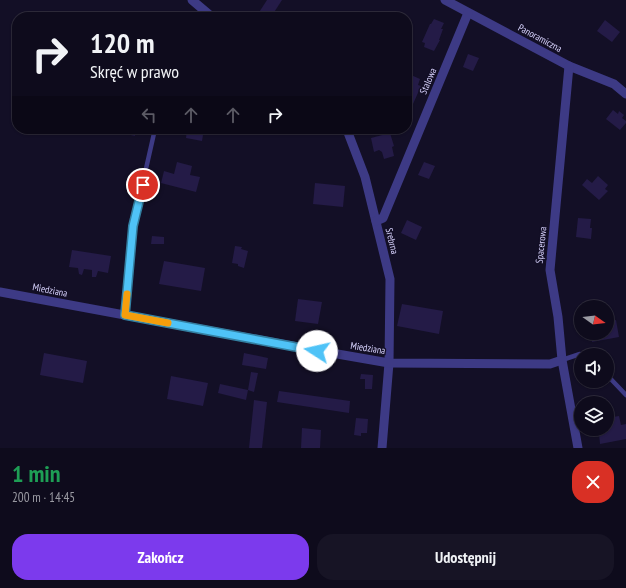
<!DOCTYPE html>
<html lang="pl">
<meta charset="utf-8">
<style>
body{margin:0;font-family:"PT Sans Narrow",sans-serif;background:#171425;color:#f1f3f6;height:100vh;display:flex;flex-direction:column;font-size:15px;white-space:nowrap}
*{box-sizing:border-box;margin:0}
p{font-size:13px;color:#9b9ba3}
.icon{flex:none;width:22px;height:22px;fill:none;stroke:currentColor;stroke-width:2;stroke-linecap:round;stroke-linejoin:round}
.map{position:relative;height:448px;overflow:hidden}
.side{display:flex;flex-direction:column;background:#0e0b1c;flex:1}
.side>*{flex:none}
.guide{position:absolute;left:12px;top:12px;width:400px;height:122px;border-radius:16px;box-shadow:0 1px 3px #0004,0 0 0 1px #2e2b3b;background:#0e0b1c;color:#f1f3f6;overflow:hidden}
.needle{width:26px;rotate:104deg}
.tools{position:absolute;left:574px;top:300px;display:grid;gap:8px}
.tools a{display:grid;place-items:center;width:40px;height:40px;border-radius:50%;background:#0e0b1c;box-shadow:0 1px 3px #0004,0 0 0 1px #2e2b3b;font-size:20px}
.pin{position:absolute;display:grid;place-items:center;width:34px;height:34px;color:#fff;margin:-17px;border:2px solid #fff;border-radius:50%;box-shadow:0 1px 4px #0007}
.me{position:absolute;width:44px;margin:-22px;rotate:280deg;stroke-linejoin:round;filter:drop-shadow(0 0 3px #0008)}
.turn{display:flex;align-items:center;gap:14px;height:84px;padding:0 12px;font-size:18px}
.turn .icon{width:52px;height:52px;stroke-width:2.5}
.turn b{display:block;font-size:28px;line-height:34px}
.lanes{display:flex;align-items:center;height:38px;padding:0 12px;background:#0003;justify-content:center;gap:20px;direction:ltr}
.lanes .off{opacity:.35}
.round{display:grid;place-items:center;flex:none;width:42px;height:42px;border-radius:16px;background:#171425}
.overview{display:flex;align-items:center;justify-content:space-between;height:68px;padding:0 12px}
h1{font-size:24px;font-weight:800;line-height:30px;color:#1e9e55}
.cta{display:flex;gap:8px;margin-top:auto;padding:8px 12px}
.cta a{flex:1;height:46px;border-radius:16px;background:#7c3aed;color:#fff;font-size:16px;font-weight:800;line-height:46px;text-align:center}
.cta a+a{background:#171425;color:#f1f3f6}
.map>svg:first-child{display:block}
.building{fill:#241b47}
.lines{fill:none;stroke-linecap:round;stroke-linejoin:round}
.service{stroke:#3d3a85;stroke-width:4.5}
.minor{stroke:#3d3a85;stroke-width:9}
.route-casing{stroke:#337fa1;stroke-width:10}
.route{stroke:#4fc3f7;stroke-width:7}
.slow{stroke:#f59e0b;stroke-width:7}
.labels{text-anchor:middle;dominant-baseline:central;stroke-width:3;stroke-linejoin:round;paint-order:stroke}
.street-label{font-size:10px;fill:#d9d4ff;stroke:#130f26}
</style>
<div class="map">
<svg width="626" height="448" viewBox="0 0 626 448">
<rect width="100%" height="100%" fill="#130f26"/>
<g class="building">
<path d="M267,0H282L271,17H256Z"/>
<path d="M434,19L444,23L441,29H443L439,40H440L434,51L424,47L425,43L422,42L430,24H431Z"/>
<path d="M605,20L620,32L612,42L597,31Z"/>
<path d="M468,54L479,58L473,71L463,67Z"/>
<path d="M411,75L420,79L418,85L421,86L413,104L407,101V80L409,81Z"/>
<path d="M613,110L618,114L619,111L624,115L622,118L626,121V123L620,130L606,119Z"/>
<path d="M123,129H136L135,136L122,133Z"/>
<path d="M187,129H204L202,141L186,138Z"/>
<path d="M390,133L394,146L392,147L394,156L384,159L382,152L379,150L374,152L371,138Z"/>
<path d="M177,162L192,166L190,175L200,177L196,192L161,183L164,171L174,174Z"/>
<path d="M424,162L435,166L429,179L418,175Z"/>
<path d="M598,176L608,185L605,189L608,191L599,200L582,185L587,179L592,183Z"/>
<path d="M315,183L345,186L343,207L313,204Z"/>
<path d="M578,218L591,219L590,228H592L591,239L576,237Z"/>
<path d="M407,220L422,227L416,240L401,233Z"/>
<path d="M152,236L164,237V244H151Z"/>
<path d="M235,246L242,247L241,249L248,251L244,268L238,266V264L232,263Z"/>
<path d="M72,250L111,256L108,273L98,271L96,277H92V270L84,269L82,275L79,274L78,268L69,267Z"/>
<path d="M164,261L205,268L201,291L159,284Z"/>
<path d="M298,299L322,302L318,324L295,321Z"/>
<path d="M402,304L443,311L439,334L397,326Z"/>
<path d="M610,313L611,321L616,320L619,337L592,342L591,333H607V314Z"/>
<path d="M44,353L87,361L83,383L40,375Z"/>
<path d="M244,353L268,358L266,369L242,365Z"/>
<path d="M251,372L258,373L254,392L248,390L246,400L218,393L220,384L248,390Z"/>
<path d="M361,374L373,375L372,389H365V379H360Z"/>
<path d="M171,376L208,383L203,406L167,399Z"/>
<path d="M279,391L350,401L349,413L277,402Z"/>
<path d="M254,400L267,402L262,448H249Z"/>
<path d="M619,416L621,425L626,424V439L600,444L599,433L608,431L607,418Z"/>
<path d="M356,418L368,419L367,433H361V436L354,435Z"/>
<path d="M302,428L321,430L320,448H301Z"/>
</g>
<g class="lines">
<g class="service">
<path d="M125,315L133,226L155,129"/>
<path d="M562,360L580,354L582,355"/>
<path d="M607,375L626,395"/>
</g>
<g class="minor">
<path d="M192,0L212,17"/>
<path d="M445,0L569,66L614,84L626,94"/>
<path d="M569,66L550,270L558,317L562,360L578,448"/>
<path d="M345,129L347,130L365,177L390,279L389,363L382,448"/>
<path d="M376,221L383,218L468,13"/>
<path d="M0,292L303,348L389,363L550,364L562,360"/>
</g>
</g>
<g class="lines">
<g class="route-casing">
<path id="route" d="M143,185L133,226L125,315L317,351"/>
</g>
<use href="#route" class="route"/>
<path class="slow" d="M127,294L125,315L168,323"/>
</g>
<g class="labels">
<g class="street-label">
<text transform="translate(540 38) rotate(28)">Panoramiczna</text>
<text transform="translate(428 81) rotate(-67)">Stalowa</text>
<text transform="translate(392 241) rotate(77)">Srebrna</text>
<text transform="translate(541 245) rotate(-84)">Spacerowa</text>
<text transform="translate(50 290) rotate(11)">Miedziana</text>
<text transform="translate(368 348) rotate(9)">Miedziana</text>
</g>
</g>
</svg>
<div class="tools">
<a><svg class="needle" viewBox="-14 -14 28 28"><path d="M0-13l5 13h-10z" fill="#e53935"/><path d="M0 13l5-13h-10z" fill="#9b9ba3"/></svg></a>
<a><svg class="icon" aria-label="sound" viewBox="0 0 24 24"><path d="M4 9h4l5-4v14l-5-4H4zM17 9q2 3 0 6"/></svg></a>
<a><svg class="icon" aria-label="layers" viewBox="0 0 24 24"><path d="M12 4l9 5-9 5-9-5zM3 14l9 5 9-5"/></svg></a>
</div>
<div class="pin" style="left:143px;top:185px;background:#d93025"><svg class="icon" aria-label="arrive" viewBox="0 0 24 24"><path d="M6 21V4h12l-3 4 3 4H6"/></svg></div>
<svg class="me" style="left:317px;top:351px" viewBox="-20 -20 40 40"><circle r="19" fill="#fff"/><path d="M0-13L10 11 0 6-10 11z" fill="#4fc3f7"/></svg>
<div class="guide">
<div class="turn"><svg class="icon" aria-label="right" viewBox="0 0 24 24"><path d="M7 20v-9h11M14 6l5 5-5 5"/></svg><div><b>120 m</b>Skręć w prawo</div></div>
<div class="lanes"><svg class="icon off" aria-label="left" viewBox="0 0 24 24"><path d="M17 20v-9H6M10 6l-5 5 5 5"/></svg><svg class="icon off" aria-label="ahead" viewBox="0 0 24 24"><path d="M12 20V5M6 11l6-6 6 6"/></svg><svg class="icon off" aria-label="ahead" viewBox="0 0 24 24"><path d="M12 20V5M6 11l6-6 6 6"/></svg><svg class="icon" aria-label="right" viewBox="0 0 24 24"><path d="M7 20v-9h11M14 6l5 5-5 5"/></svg></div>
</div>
</div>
<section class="side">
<div class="overview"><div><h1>1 min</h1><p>200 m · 14:45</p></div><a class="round" style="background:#d93025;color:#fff"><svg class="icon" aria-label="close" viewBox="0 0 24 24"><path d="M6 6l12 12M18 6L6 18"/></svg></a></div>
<div class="cta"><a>Zakończ</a><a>Udostępnij</a></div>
</section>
